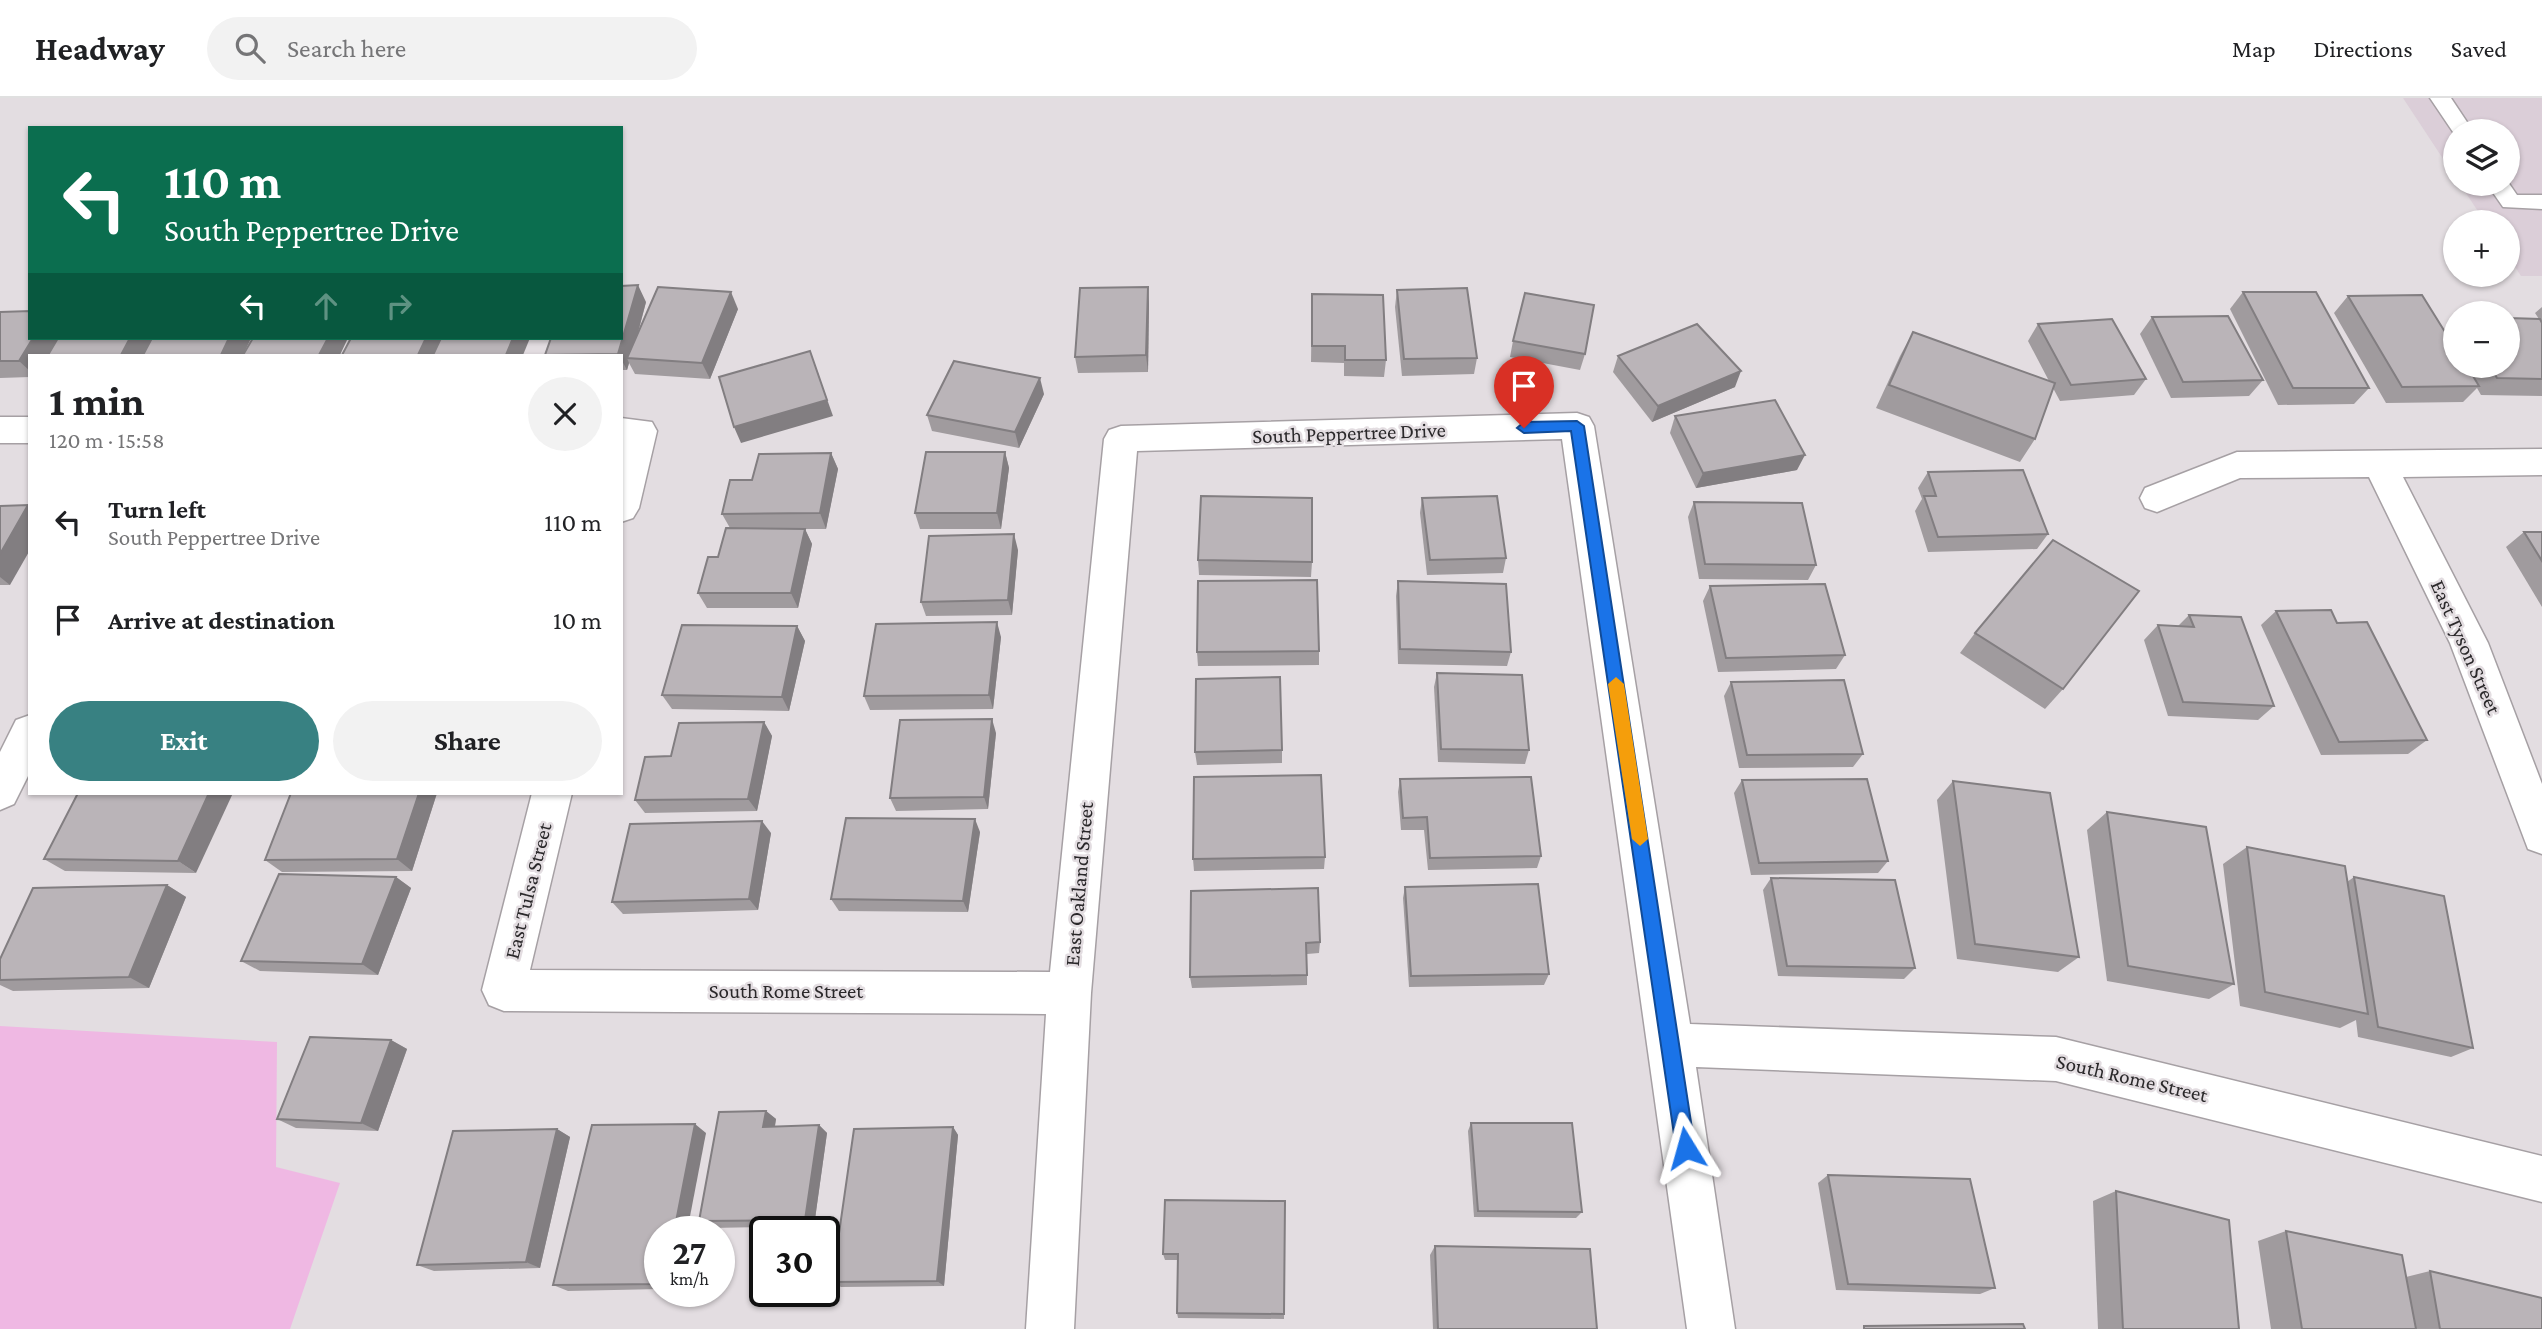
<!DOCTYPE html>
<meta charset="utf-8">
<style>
body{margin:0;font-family:"Crimson Pro",serif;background:#f2f2f2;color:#202124;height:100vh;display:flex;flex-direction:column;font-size:26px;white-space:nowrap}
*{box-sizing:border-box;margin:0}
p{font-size:23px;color:#757577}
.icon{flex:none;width:38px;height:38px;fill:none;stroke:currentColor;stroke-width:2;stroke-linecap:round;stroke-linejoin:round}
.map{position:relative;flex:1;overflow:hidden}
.panel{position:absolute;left:28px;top:256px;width:595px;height:441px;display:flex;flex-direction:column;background:#fff;border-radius:0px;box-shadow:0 2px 5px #0004}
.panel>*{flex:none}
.top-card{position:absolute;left:28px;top:28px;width:595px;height:214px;border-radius:0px;box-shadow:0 2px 5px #0004;background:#0b6e4f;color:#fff;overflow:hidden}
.tools{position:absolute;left:2443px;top:21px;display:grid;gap:14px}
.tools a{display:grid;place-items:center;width:77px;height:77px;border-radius:50%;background:#fff;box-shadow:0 2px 5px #0004;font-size:35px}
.speed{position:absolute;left:644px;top:1118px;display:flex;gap:14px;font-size:35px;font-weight:700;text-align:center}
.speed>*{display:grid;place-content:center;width:91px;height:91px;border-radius:50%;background:#fff;box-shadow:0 2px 5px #0004;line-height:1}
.speed small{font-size:18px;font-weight:400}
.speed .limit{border:4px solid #111;border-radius:10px;background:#fff;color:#111}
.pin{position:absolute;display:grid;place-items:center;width:60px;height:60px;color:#fff;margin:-72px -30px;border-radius:50% 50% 50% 0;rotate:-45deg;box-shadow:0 0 7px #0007}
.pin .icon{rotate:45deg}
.me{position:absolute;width:77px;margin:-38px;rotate:352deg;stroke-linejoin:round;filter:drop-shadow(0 0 5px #0008)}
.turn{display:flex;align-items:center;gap:24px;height:147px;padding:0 21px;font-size:32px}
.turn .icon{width:91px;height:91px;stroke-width:2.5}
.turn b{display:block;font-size:49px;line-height:60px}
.lanes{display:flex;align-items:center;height:66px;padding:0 21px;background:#0003;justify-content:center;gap:35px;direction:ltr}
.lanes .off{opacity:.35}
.round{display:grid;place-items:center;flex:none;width:74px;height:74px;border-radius:37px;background:#f2f2f2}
.headline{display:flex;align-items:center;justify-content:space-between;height:119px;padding:0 21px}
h1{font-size:42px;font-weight:700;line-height:52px}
.primary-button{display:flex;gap:14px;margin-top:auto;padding:14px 21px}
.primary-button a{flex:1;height:80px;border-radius:42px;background:#388182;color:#fff;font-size:28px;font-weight:700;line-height:80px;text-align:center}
.primary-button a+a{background:#f2f2f2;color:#202124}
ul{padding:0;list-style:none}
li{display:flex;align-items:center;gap:21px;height:98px;padding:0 21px}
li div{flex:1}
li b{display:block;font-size:26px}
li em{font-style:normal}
header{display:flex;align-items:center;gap:42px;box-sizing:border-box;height:98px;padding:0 35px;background:#fff;border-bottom:2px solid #e0e0e0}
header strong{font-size:33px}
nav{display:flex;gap:38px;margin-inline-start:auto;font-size:24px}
.search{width:490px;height:63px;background:#f2f2f2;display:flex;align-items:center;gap:18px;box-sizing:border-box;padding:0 24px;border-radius:38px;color:#757577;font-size:26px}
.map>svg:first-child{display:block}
.built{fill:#dbced8}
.green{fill:#efb8e3}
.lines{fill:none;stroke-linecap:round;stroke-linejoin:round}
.lane-casing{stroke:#a6a0a4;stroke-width:3}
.street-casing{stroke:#a6a0a4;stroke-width:3}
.lane{fill:#fff;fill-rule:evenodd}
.street{fill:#fff;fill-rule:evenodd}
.wall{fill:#a09b9e}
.shaded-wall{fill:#827e81}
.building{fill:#bab4b8;stroke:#827e81;stroke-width:2}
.route{fill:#1a73e8;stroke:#114b97;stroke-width:2}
.slow{fill:#f59e0b}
.labels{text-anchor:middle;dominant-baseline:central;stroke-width:5;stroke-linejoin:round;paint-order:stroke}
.street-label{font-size:21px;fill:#2a282a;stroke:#e3dde1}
</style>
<header>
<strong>Headway</strong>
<div class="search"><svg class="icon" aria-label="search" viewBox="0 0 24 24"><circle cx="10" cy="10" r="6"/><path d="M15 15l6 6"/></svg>Search here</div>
<nav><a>Map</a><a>Directions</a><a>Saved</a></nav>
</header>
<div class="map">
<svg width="2542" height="1231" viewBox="0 0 2542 1231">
<rect width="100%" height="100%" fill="#e3dde1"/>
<path class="built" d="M2403,0H2542V178H2521L2508,158V124H2485L2460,86H2508V33H2455V79Z"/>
<path class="green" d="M0,928L277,944L276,1069L340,1085L290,1231H0Z"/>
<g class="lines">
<g class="lane-casing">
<g id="lane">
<path d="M2430,0H2451L2473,33H2455V37Z"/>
<path d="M2508,84L2517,97H2542V111L2503,109L2487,86Z"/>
</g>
</g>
<g class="street-casing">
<g id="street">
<path d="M1577,315L1589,319L1594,328L1690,926L2056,939L2542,1058V1104L2056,983L1696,969L1735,1231H1687L1562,341L1137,353L1091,895L1074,1231H1026L1046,916L504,913L489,907L482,892L532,695H572L530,872L1050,874L1104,341L1109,332L1121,328Z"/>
<rect x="0" y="319" width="30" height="26"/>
<path d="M621,320L652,324L657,333L639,410L633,420L621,424Z"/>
<path d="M2542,351V377L2403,379L2488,545L2542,686V756L2528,751L2450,545L2369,379L2240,380L2157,414L2145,410L2140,400L2145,390L2237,354Z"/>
<path d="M30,617V674L14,706L0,712V654L16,622Z"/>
</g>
</g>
<use href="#lane" class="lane"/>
<use href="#street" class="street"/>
</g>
<g class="wall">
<path d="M1148,189L1149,206L1148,274L1078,275L1075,259Z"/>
<path d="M1397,192L1477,260L1474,276L1402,278L1395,209Z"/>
<path d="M2243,194L2369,290L2354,306L2278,307L2230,211Z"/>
<path d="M1312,196L1386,262L1384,279L1344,278V265L1311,264Z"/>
<path d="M2348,198L2452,244L2445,232L2455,221V268H2508L2509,220L2539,221L2535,215L2542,209V298L2481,297L2477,290L2463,304L2386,305L2334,215Z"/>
<path d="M646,204L638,235L738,211L710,281L635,276L629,265L627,272H621V257H545Z"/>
<path d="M0,214L30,240H251L243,257H30V279L0,280Z"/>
<path d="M2152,219L2263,282L2249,298L2171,300L2140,236Z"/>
<path d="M2038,226L2146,281L2134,297L2060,303L2053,290L2035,341L2020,364L1876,310L1900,258L1913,234L2049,283L2028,243Z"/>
<path d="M1513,243L1585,256L1580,272L1510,259Z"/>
<path d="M1618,258L1735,289L1652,324L1613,274Z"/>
<path d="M1044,296L1019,350L932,333L927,317Z"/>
<path d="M1675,318L1797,372L1696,390L1670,335Z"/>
<path d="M1005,354L1009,370L1001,431H920L915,415Z"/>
<path d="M831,355L838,371L826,431H778H805L812,446L798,510H707L698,495L718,459L730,430L722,416L752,382Z"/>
<path d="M1928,374L2048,436L2037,451L1928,454L1915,413L1922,401L1918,390Z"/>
<path d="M1422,400L1506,460L1503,475L1427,477L1420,415Z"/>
<path d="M1694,404L1816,467L1808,482L1699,481L1688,419Z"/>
<path d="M0,408L10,487H0Z"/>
<path d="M2524,434H2542V509L2506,449Z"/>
<path d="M1018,452L1012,517L926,518L921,504Z"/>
<path d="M1198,462L1312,464L1311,479L1199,477Z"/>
<path d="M1398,483L1511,554L1507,568L1398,566L1396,498Z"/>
<path d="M1710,488L1845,557L1836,571L1718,574L1703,503Z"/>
<path d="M2276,513L2337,525L2427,642L2408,656L2321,657L2261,527Z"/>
<path d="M2189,517L2274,608L2258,622L2168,618L2144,542L2158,527L2178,528Z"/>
<path d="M797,528L805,543L789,613L672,611L662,597Z"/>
<path d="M1975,535L2063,591L2045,611L1960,555Z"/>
<path d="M1001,539L993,611L870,612L864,598Z"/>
<path d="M1319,553V567L1198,568L1197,554Z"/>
<path d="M1437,575L1529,652L1525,666L1438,664L1434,589Z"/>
<path d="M1731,584L1863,656L1853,669L1739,670L1724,598Z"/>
<path d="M764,624L772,638L757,713L645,715L635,702L671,658Z"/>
<path d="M996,635L988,711L896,713L890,700Z"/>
<path d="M1282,652V665L1197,667L1195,654Z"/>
<path d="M1400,681L1541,758L1537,770L1428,772L1424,732H1401L1398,694Z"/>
<path d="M1742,682L1888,763L1878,775L1751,777L1734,695Z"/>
<path d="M1953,683L2079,859L2058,874L1957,861L1937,702Z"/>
<path d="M78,695L196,775L65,773L44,761Z"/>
<path d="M437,695L412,773L282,774L265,762Z"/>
<path d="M2107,714L2234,886L2209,901L2107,883L2087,732Z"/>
<path d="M980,734L968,814L839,813L831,801Z"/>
<path d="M771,735L758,812L623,816L612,804Z"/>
<path d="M2247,749L2347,784L2354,779L2473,950L2451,959L2358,939L2356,922L2340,930L2240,908L2223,766Z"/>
<path d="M1325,759L1324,771L1194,773L1193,761Z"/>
<path d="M396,779L411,790L378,877L260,873L241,863Z"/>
<path d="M1771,780L1915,870L1904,881L1778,878L1763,792Z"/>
<path d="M167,787L186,799L149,890L13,893L0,887V861Z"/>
<path d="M1405,789L1549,876L1544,887L1409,889L1403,800Z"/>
<path d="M1318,790L1320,844L1319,855L1307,856V887L1192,890L1190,879Z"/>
<path d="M391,942L407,951L378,1033L296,1030L277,1021Z"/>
<path d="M766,1013L776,1021L775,1029L819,1027L827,1035L814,1128L710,1130L699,1123Z"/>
<path d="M1471,1025L1582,1114L1576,1120L1474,1119L1468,1033Z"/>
<path d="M953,1029L958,1037L944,1188L841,1189L832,1184Z"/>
<path d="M557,1031L570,1039L540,1170L434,1173L417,1167Z"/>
<path d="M706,1035L660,1134V1191L568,1193L553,1187Z"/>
<path d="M1828,1077L1995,1190L1980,1196L1836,1192L1818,1085Z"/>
<path d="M2116,1093L2239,1231H2098L2093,1103Z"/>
<path d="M1285,1103L1284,1221L1178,1220L1177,1215L1178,1162H1165L1163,1156Z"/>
<path d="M2286,1133L2406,1179L2430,1173L2542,1231H2271L2258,1143Z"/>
<path d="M1435,1148L1597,1231H1433L1430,1157Z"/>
</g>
<g class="shaded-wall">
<path d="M638,187L646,204L631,260H627L629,265L627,272L621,261V257H619L618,256Z"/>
<path d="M1148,189L1149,206L1148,274L1146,257Z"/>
<path d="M731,194L738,211L710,281L702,265Z"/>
<path d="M33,240H59L49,257H30V273L19,263Z"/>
<path d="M130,240H155L145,257H121Z"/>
<path d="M229,240H251L243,257H221Z"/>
<path d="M328,240H348L340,257H319Z"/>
<path d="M426,240H444L436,257H418Z"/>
<path d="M513,240H530L523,257H506Z"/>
<path d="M810,253L833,318L741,345L734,329Z"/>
<path d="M1741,273L1735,289L1652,324L1658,308Z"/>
<path d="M1040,280L1044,296L1019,350L1015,334Z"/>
<path d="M1005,354L1009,370L1001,431L997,415Z"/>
<path d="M831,355L838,371L826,431L820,415Z"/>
<path d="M1805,357L1797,372L1696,390L1703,375Z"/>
<path d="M28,407L30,409V452L10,487L0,479V456Z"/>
<path d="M805,431L812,446L798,510L791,495Z"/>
<path d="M1014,436L1018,452L1012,517L1008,502Z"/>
<path d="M997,524L1001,539L993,611L989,597Z"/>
<path d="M797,528L805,543L789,613L782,599Z"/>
<path d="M992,621L996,635L988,711L984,699Z"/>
<path d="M764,624L772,638L757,713L748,701Z"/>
<path d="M209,695H233L196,775L178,763Z"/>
<path d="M419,695H437L412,773L397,761Z"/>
<path d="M975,721L980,734L968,814L963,803Z"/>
<path d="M762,723L771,735L758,812L749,801Z"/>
<path d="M396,779L411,790L378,877L362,866Z"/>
<path d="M167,787L186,799L149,890L129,879Z"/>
<path d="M391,942L407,951L378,1033L361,1025Z"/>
<path d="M766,1013L776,1021L773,1037L763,1029Z"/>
<path d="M695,1026L706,1035L687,1134H674Z"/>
<path d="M819,1027L827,1035L814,1128L805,1122Z"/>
<path d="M953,1029L958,1037L944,1188L937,1183Z"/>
<path d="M557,1031L570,1039L540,1170L526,1164Z"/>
</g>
<g class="building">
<path d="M638,187L618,256L545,257L551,240H621V188Z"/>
<path d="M658,189L731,194L702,265L627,260Z"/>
<path d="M1148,189L1146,257L1075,259L1080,190Z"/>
<path d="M1467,190L1477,260L1404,261L1397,192Z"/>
<path d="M2243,194H2316L2369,290H2293Z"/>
<path d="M1525,195L1594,207L1585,256L1513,243Z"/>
<path d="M1312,196L1383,197L1386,262H1345V248H1312Z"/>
<path d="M2422,197L2455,250V268H2467L2479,288L2402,289L2348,198Z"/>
<path d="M30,213V240H33L19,263H0V214Z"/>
<path d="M2228,218L2263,282L2183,284L2152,219Z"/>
<path d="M2508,218L2509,220L2540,221L2542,225V281L2497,280L2490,268H2508Z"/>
<path d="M2112,221L2146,281L2071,287L2038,226Z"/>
<path d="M1697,226L1741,273L1658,308L1618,258Z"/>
<path d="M1913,234L2055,285L2035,341L1889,287Z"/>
<path d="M58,240H130L121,257H48Z"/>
<path d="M152,240H229L221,257H143Z"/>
<path d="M253,240H328L319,257H243Z"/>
<path d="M351,240H426L418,257H342Z"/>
<path d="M441,240H513L506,257H433Z"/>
<path d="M810,253L827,302L734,329L719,279Z"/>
<path d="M954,263L1040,280L1015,334L927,317Z"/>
<path d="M1775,302L1805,357L1703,375L1675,318Z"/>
<path d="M926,354H1005L997,415H915Z"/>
<path d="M831,355L820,415L722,416L730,382H752L759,356Z"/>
<path d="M2023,372L2048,436L1938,439L1924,398H1936L1928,374Z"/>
<path d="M1201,398L1312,400V464L1198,462Z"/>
<path d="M1497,398L1506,460L1430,462L1422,400Z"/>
<path d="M1694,404L1802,405L1816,467L1705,466Z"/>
<path d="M28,407L0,456V408Z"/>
<path d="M726,430L805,431L791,495H698L708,459H718Z"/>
<path d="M2524,434H2542V463Z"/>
<path d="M1014,436L1008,502L921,504L929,438Z"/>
<path d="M2053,442L2139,493L2063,591L1975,535Z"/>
<path d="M1317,482L1319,553L1197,554L1198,483Z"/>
<path d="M1398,483L1506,486L1511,554L1400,551Z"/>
<path d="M1825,486L1845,557L1726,560L1710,488Z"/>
<path d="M2331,512L2337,525L2367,524L2427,642L2339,644L2276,513Z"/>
<path d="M2189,517L2241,519L2274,608L2183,604L2158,527L2194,529Z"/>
<path d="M997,524L989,597L864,598L876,526Z"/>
<path d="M682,527L797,528L782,599L662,597Z"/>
<path d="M1437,575L1522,577L1529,652L1441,651Z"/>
<path d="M1280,579L1282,652L1195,654L1196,581Z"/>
<path d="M1844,582L1863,656L1747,657L1731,584Z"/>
<path d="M992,621L984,699L890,700L900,622Z"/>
<path d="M764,624L748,701L635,702L645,659L671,658L679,625Z"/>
<path d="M1321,677L1325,759L1193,761L1194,679Z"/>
<path d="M1531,679L1541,758L1430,760L1427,719L1403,720L1400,681Z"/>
<path d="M1867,681L1888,763L1759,765L1742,682Z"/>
<path d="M1953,683L2050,695L2079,859L1975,846Z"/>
<path d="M78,695H209L178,763L44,761Z"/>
<path d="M291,695H419L397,761L265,762Z"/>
<path d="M2107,714L2206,729L2234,886L2128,868Z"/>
<path d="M846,720L975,721L963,803L831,801Z"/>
<path d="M762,723L749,801L612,804L630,726Z"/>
<path d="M2247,749L2345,768L2368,916L2265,894Z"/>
<path d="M279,776L396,779L362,866L241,863Z"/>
<path d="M2354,779L2444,798L2473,950L2378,929Z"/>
<path d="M1771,780L1895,782L1915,870L1787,868Z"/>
<path d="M1538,786L1549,876L1411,878L1405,789Z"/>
<path d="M167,787L129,879L0,882V861L33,790Z"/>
<path d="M1318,790L1320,844L1306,845L1307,877L1190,879L1191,793Z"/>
<path d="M310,939L391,942L361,1025L277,1021Z"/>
<path d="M766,1013L763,1029L819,1027L805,1122L699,1123L719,1014Z"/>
<path d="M1471,1025H1572L1582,1114L1478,1113Z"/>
<path d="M695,1026L674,1134H660V1186L553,1187L592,1027Z"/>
<path d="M953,1029L937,1183L832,1184L854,1031Z"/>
<path d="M557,1031L526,1164L417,1167L453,1033Z"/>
<path d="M1828,1077L1970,1081L1995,1190L1848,1186Z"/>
<path d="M2116,1093L2229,1122L2239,1231H2123Z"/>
<path d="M1165,1102L1285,1103L1284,1216L1177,1215L1178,1156H1163Z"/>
<path d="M2286,1133L2402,1157L2416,1231H2302Z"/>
<path d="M1435,1148L1590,1151L1597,1231H1438Z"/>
<path d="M2430,1173L2542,1200V1231H2440Z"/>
<path d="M2023,1226L2025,1231H1864V1228Z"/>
</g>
<path class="route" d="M1577,323L1584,328L1695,1050L1692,1057L1686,1060L1679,1057L1676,1050L1571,333L1524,335L1517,330L1524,324Z"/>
<path class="slow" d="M1616,579L1624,586L1648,741L1640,748L1632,741L1608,586Z"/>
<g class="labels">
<g class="street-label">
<text transform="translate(1349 335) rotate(-2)">South Peppertree Drive</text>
<text transform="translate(2466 549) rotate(66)">East Tyson Street</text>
<text transform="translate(1079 786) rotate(-85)">East Oakland Street</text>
<text transform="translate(528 793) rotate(-76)">East Tulsa Street</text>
<text x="786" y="893">South Rome Street</text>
<text transform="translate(2132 980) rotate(13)">South Rome Street</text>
</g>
</g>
</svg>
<div class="tools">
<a><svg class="icon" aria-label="layers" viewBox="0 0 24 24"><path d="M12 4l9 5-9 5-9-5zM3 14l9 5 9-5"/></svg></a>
<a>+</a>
<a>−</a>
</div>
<div class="speed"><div>27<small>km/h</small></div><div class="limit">30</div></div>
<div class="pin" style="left:1524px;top:330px;background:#d93025"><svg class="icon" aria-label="arrive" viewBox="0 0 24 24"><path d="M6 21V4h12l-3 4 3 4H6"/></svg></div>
<svg class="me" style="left:1686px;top:1050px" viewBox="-20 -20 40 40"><path d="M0-17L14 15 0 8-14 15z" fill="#1a73e8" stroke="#fff" stroke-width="4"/></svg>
<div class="top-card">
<div class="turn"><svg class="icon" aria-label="left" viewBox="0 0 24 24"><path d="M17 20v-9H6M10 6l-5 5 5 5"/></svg><div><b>110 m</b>South Peppertree Drive</div></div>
<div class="lanes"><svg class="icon" aria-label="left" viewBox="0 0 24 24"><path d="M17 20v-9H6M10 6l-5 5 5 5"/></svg><svg class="icon off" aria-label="ahead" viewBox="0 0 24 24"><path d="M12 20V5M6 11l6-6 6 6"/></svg><svg class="icon off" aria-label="right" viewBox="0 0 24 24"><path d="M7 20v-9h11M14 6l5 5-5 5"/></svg></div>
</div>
<section class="panel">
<div class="headline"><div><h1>1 min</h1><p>120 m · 15:58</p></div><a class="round"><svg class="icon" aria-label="close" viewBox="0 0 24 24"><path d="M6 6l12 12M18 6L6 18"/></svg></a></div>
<ul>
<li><svg class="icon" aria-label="left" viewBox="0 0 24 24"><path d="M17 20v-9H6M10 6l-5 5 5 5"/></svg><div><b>Turn left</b><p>South Peppertree Drive</p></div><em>110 m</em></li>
<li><svg class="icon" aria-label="arrive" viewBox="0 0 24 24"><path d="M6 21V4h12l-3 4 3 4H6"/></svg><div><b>Arrive at destination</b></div><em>10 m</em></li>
</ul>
<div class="primary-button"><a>Exit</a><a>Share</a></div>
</section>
</div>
